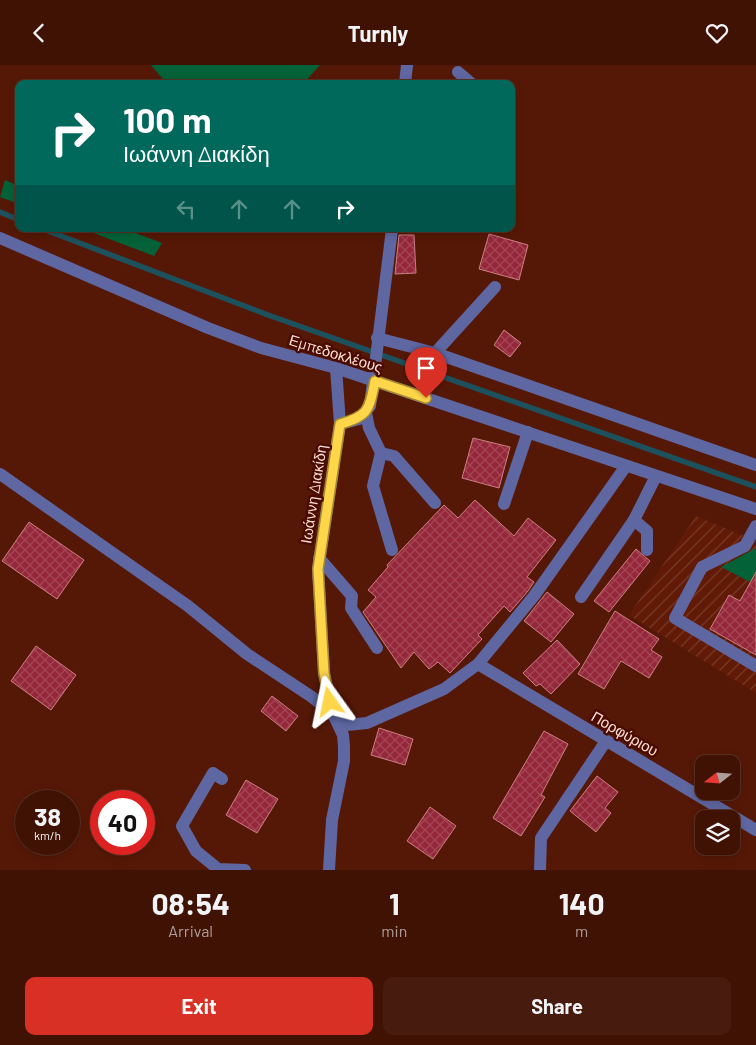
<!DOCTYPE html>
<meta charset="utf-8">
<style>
body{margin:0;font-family:Barlow,sans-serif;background:#471b0e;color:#f1f3f6;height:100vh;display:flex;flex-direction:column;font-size:19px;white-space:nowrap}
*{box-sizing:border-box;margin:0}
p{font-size:16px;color:#ae9e9a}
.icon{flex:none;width:28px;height:28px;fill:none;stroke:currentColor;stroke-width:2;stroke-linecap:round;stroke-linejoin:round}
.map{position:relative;height:805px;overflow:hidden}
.panel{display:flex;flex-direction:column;background:#401204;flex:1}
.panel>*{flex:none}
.hud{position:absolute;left:15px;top:15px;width:500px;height:152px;border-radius:10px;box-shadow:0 2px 8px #0003,0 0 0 1px #593226;background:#00695c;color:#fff;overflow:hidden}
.needle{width:32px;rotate:253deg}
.buttons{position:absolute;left:695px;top:690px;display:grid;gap:10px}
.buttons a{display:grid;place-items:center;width:45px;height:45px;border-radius:10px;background:#401204;box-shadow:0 2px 8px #0003,0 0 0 1px #593226;font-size:25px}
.speed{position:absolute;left:15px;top:725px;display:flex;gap:10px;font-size:25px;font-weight:700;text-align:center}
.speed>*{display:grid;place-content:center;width:65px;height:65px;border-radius:50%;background:#401204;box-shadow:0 2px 8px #0003,0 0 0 1px #593226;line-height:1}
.speed small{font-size:12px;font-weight:400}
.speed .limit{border:8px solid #d22;background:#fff;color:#111}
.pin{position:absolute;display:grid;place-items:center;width:42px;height:42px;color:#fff;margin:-51px -21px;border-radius:50% 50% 50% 0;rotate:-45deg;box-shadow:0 0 5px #0007}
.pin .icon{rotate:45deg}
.me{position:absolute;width:55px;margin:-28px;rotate:348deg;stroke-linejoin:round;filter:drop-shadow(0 0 4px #0008)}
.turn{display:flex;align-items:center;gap:18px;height:105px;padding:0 25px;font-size:22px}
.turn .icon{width:65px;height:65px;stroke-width:2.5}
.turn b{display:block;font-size:35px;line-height:42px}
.lanes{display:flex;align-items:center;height:48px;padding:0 25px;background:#0003;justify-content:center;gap:25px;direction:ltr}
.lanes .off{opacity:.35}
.eta{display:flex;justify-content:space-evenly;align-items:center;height:85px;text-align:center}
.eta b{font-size:30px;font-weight:700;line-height:35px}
.button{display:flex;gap:10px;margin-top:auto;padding:10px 25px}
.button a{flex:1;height:58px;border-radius:10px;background:#d93025;color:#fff;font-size:20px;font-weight:700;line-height:58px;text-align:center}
.button a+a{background:#471b0e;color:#f1f3f6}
header{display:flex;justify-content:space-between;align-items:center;height:65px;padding:0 25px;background:#401204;font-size:22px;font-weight:700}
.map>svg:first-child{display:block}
.industrial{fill:url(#industrial-furrows)}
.grass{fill:#036238}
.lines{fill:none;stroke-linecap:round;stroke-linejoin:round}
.stream{stroke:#1d515d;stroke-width:5.5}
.building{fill:url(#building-cross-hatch);stroke:#cb7f83}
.minor{stroke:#5e67a1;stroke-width:12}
.route-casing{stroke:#a68a30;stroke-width:12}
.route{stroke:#ffd54a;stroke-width:9}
.labels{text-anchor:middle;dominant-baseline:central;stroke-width:5;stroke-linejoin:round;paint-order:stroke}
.street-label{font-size:15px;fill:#feded5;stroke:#4a0b00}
</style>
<header><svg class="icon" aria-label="back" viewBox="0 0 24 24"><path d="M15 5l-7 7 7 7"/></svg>Turnly<svg class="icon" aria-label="heart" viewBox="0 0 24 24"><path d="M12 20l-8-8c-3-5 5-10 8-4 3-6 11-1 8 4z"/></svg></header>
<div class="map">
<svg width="756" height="805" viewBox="0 0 756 805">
<defs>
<pattern id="industrial-furrows" width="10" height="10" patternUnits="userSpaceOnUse" patternTransform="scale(1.25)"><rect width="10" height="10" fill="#601a06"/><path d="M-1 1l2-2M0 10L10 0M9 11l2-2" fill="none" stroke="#783b29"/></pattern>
<pattern id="building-cross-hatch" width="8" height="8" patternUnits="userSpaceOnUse" patternTransform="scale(1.25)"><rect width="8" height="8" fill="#942739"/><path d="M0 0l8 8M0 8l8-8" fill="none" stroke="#a44655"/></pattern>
</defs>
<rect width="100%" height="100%" fill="#561806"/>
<path class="industrial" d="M696,451L756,476V628L629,550Z"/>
<g class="grass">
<path d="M151,0H320L303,19H167Z"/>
<path d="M5,115L19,121V139L0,132Z"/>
<path d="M83,164H125L162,178L154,191Z"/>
<path d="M756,483V520L721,502Z"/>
</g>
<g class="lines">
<g class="stream">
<path d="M0,147L19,155"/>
<path d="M43,164L268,250L756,422"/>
</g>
</g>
<g class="building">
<path d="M489,169L528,180L519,215L479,204Z"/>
<path d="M399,170H414L416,208L395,209Z"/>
<path d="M504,265L521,278L510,292L494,280Z"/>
<path d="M473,373L510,382L499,423L462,413Z"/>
<path d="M475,435L514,471L528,453L556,475L527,512L534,517L528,526L510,547L504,541L478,570L482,574L450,608L438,597L429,604L414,587L401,603L363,547L376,532L368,525L388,502L387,500L444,440L458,453Z"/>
<path d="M29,457L84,495L57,534L2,496Z"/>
<path d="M636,484L650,496L609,547L594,536Z"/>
<path d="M756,507V590L710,564L729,530L740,536Z"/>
<path d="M547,527L574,549L551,577L524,556Z"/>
<path d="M615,546L659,574L651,585L662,592L649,613L621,596L604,624L578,609Z"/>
<path d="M557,575L580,599L551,629L540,619L536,621L523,608Z"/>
<path d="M36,581L76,610L51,645L11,616Z"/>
<path d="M272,631L298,651L286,666L261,646Z"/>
<path d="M379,663L413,674L405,700L371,690Z"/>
<path d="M544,666L568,679L541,730L545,732L521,771L493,753Z"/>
<path d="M597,711L618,727L605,743L611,748L596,767L570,746Z"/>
<path d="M246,715L278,734L257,768L226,750Z"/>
<path d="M430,742L456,761L433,794L407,776Z"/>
</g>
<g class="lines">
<g class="minor">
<path d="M458,7L472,19"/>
<path d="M405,19L407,0"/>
<path d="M0,173L208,263L261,283L336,303L756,444"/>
<path d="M377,273L435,288L756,400"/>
<path d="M435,288L495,222"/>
<path d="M336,303L340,359"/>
<path d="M366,348L369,363L381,388L373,421L392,485"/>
<path d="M381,388L394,391L435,438"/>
<path d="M0,409L188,541L247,589L312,632L347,660L367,658L444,624L478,599L534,531L626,401"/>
<path d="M504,439L528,367"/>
<path d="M634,455L647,466V485"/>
<path d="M756,461L745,481L702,502L675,553L756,601"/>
<path d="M319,493L352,531L351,543L377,583"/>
<path d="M581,532L634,455L656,411"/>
<path d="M478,599L756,765"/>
<path d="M222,714L213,708L182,761L196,786L218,804L245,805"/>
<path d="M329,805L332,755L344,696V681L343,670L332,647L324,608L318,504L340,359L359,354L370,341L392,164"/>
<path d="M540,805L541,773L606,676"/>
</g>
</g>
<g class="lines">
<g class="route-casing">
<path id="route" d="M330,637L324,608L318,504L340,359C369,351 369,345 375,316L426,333"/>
</g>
<use href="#route" class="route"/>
</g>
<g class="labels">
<g class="street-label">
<text transform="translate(336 288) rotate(17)">Εμπεδοκλέους</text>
<text transform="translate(313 429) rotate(-81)">Ιωάννη Διακίδη</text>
<text transform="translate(625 668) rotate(30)">Πορφύριου</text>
</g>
</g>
</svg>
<div class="buttons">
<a><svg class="needle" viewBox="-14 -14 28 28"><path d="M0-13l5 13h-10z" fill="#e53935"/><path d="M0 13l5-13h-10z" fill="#ae9e9a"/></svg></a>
<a><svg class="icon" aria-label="layers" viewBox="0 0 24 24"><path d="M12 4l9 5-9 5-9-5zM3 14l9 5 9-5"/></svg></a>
</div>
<div class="speed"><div>38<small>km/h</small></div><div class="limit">40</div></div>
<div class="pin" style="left:426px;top:333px;background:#d93025"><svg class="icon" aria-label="arrive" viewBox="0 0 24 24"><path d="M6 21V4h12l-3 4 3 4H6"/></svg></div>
<svg class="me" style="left:330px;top:637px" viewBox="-20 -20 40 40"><path d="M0-17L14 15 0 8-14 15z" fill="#ffd54a" stroke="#fff" stroke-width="4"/></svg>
<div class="hud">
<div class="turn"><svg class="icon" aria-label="right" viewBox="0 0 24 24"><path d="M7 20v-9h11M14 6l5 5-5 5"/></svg><div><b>100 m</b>Ιωάννη Διακίδη</div></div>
<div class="lanes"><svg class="icon off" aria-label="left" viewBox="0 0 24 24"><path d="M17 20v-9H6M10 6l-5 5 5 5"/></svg><svg class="icon off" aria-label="ahead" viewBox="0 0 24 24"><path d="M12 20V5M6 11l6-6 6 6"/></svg><svg class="icon off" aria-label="ahead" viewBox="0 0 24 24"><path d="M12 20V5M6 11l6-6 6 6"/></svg><svg class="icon" aria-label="right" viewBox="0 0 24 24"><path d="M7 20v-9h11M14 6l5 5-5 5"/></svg></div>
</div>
</div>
<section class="panel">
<div class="eta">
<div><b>08:54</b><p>Arrival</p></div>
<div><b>1</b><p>min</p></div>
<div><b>140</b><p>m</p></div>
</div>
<div class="button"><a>Exit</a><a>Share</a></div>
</section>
